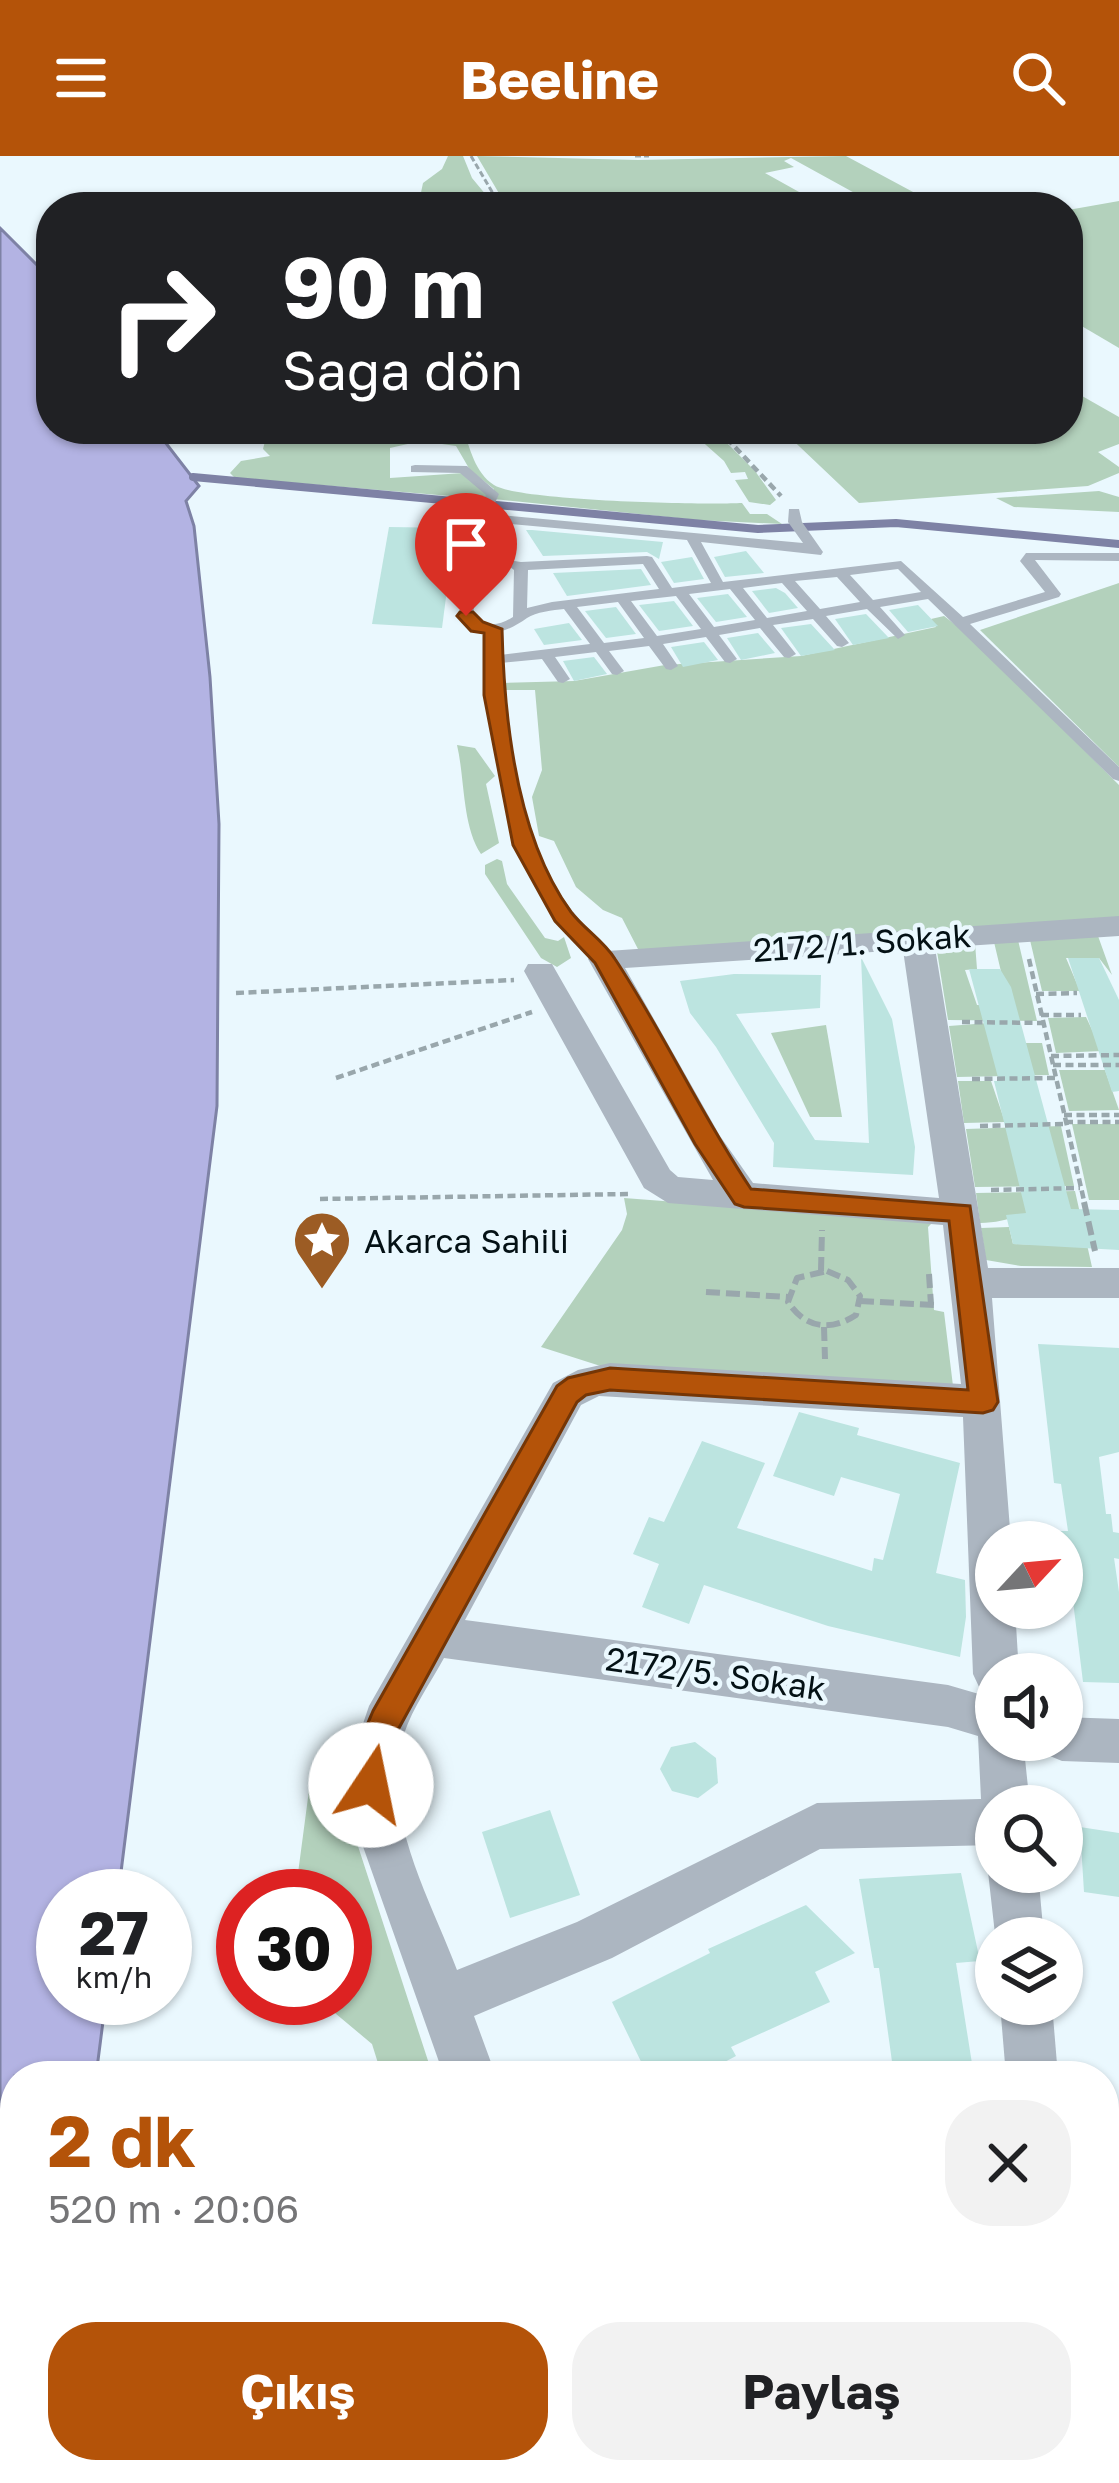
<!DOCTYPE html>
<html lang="tr">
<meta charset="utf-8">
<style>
body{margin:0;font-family:"Golos Text",sans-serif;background:#f2f2f2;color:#202124;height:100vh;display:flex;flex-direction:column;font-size:45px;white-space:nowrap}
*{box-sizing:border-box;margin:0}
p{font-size:39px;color:#757577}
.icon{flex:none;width:66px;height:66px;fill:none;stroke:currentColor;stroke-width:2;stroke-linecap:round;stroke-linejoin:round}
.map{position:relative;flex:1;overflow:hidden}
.panel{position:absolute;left:0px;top:1905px;width:1119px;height:423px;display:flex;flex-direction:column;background:#fff;border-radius:48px 48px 0 0;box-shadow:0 3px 9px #0004}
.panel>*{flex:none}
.hud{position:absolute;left:36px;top:36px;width:1047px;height:252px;border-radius:48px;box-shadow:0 3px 9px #0004;background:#202124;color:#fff;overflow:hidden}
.needle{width:78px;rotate:64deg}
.fabs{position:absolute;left:975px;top:1365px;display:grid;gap:24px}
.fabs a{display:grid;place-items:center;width:108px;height:108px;border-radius:50%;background:#fff;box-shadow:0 3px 9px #0004;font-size:60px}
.speed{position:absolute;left:36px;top:1713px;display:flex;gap:24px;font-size:60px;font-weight:700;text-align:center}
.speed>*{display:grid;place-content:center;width:156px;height:156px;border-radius:50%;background:#fff;box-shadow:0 3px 9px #0004;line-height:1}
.speed small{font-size:30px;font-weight:400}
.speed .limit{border:18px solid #d22;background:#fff;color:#111}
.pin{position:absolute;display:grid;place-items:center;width:102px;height:102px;color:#fff;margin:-123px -51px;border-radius:50% 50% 50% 0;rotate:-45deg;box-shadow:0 0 12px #0007}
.pin .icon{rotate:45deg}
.me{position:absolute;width:132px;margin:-66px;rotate:11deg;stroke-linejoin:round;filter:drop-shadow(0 0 9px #0008)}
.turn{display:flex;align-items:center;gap:42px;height:252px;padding:0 48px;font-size:54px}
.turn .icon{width:156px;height:156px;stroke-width:2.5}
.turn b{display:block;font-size:84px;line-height:102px}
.round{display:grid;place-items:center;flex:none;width:126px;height:126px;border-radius:48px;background:#f2f2f2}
.headline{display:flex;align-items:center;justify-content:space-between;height:204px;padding:0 48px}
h1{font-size:72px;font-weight:700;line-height:90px;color:#b45309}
.action{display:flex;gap:24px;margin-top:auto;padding:24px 48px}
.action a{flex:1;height:138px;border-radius:48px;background:#b45309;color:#fff;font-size:48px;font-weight:700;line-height:138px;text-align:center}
.action a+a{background:#f2f2f2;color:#202124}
header{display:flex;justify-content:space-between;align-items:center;height:156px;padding:0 48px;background:#b45309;color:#fff;font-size:54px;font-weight:700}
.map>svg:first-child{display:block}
.green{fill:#b3d1bc}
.water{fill:#b3b3e3;stroke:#7e82a5;stroke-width:3}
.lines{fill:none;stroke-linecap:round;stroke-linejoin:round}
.stream{stroke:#7e82a5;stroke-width:8}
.building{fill:#bce4e0}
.path-far2{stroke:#99a7ac;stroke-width:3;stroke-dasharray:6 3;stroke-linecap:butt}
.path-far1{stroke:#99a7ac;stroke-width:4.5;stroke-dasharray:8 4.5;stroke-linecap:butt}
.path{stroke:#99a7ac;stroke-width:6;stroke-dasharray:14 6;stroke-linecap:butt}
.lane{fill:#acb6c1;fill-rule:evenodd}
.street{fill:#acb6c1;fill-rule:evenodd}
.route{fill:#b45309;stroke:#753606;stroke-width:3}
.labels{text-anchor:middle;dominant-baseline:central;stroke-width:9;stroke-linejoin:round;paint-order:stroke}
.street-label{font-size:33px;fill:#041115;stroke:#eaf8fe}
.poi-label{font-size:33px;fill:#041115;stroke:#eaf8fe;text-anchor:start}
</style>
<header><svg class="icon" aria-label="menu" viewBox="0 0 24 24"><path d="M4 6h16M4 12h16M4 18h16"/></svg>Beeline<svg class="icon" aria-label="search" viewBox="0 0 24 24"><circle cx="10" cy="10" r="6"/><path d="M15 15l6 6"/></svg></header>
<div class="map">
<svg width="1119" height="2327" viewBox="0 0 1119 2327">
<rect width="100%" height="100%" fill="#eaf8fe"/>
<g class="green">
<path d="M448,0H463L472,22L496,51H372L419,46L423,27L442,13Z"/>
<path d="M477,0L638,4L846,0L941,51H880L791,2L784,5L794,11L765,17L826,51H507Z"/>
<path d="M1119,45V192L1068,162V54Z"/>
<path d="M1068,232L1119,261V288L1098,296L1119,311V317L1088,330L859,347L781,273H1068Z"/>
<path d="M290,273H463C470,292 475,317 494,329C518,345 704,349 742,347L750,358H767L782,368L697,364L494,343V333L470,314L456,290L421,285L390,292V322L463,317L490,337L486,343L235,322L230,317L241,305L270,300L263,293L266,281Z"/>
<path d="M688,273H713L755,315L776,344L770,349L749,346L735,324L748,323L745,316L731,317L724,305Z"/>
<path d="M1099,335L1119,341V356L1014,351L996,342Z"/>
<path d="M1119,427V611L980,474Z"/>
<path d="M944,460L965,476L1119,629V763L639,795L622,762L603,754L576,731L554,685L539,680L532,641L542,614L535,534H502L501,527L574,525L665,509L801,500L936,471L931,463Z"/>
<path d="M457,589L475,592L495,620L486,628L499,687L481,698C462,670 465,623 457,589Z"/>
<path d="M497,703L502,705L507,728L545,782L558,785L564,781L571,802L557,811L541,802L485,718V709Z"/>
<path d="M1098,780L1112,819L1099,802H1066L1080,835H1042L1030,784Z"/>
<path d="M1018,784L1037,865L948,864L936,789L975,787L977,813L965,814L977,849L1012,850L1011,832L1003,824L994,786Z"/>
<path d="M1086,861L1102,895L1056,897L1048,862Z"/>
<path d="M988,867L993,887H1042L1049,919L957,921L949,870Z"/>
<path d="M826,869L842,961H810L771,877Z"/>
<path d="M1059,914H1105L1119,954L1069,955Z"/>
<path d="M958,925H991L1005,966L964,967Z"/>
<path d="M1072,968H1119V1044H1089Z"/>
<path d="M1061,970L1074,1030L975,1031L966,973Z"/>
<path d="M1075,1035L1092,1111L1021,1110L986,1104L981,1072L1009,1071L1013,1088L1043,1089L1038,1057C1020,1057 1005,1067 980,1067L976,1037Z"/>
<path d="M624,1042L933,1066L928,1071L934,1154L944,1156L953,1230L613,1214L541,1191L622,1074L627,1058Z"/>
<path d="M342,1615L340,1635L433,1920H382L372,1888L317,1842H345V1740H295L311,1619Z"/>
</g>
<path class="water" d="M0,72L51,123V273H155L199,330L186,345L194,370L210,521L219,668L217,950L118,1740H63V1842H106L96,1920H15V2313H23L21,2327H0Z"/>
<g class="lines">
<path class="stream" d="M193,321L758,373L896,367L1119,388"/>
</g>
<g class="building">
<path d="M389,371L455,372L442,472L372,468Z"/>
<path d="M526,374H532L663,386L659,403L647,396L543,400Z"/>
<path d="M746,395L764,417L725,421L714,401Z"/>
<path d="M692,401L704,423L674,427L661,406Z"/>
<path d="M641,413L651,429L567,440L553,417Z"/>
<path d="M776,432L785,437L798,452L769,457L752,435Z"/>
<path d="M728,438L747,461L716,466L697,442Z"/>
<path d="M674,445L693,470L659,475L639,449Z"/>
<path d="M918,449L938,470L908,476L889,454Z"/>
<path d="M616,451L636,478L606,482L585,455Z"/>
<path d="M866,458L889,482L853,489L835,463Z"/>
<path d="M569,467L582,484L544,489L534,473Z"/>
<path d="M811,468L834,493L835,494L801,500L781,472Z"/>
<path d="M758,477L775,497L741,504L727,482Z"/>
<path d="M704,486L718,504L683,511L671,491Z"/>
<path d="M594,501L607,518L574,525L563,505Z"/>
<path d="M861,801L892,863L915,991L913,1019L773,1011L774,987L716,891L690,857L680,825L734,818L821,819L820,852L736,858L815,984L869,987Z"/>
<path d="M1068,802H1099L1119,844V935L1112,936Z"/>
<path d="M969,813H1000L1011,831L1071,1053L1119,1054V1094L1013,1088L1006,1059L1026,1057L994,925H999Z"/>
<path d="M1038,1188L1119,1192V1296L1099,1301L1106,1358H1111L1113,1376L1119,1377V1403L1114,1402L1119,1436V1527L1083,1526L1067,1397H1062V1386H1043L1044,1375H1068L1061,1328L1054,1327Z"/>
<path d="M799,1256L859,1272L857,1279L960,1307L936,1417L965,1424L966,1461L960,1501L828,1470L704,1429L689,1468L642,1451L659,1408L633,1398L649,1361L664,1366L702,1285L765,1307L737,1372L872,1415L874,1402L883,1404L900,1338L841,1321L834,1340L773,1320Z"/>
<path d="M695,1586L716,1602L718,1627L698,1642L672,1635L660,1613L671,1591Z"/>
<path d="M550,1654L580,1739L510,1762L482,1676Z"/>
<path d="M1080,1671L1119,1677V1741L1084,1736Z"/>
<path d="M961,1717L980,1805L956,1807L974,1920H894L879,1812H874L859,1723Z"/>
<path d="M806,1749L855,1797L815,1816L830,1846L731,1891L736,1900L698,1920H648L612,1846L710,1797L708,1793Z"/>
</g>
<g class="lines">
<g class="path-far2">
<path d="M471,0L501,51"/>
<path d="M635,0H649"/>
</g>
<g class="path-far1">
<path d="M718,273L781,340"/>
<path d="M1029,803L1085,1049"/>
<path d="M236,837L514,824"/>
<path d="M1036,838L1077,837"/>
<path d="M1041,859H1081"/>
<path d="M962,866L1043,867"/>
<path d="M1051,900L1119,899"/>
<path d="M1053,909H1119"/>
<path d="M336,922L532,856"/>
<path d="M972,923L1055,922"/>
<path d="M1064,959H1119"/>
<path d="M1065,966H1119"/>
<path d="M980,970L1066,968"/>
<path d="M991,1034L1080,1032"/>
<path d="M320,1043L628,1038"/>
</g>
<g class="path">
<path d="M1084,1046L1095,1095"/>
<path d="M821,1115L822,1074"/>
<path d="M827,1115L848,1124L860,1140L856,1159C830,1176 805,1172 788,1146L797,1122Z"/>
<path d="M929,1118L931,1149"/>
<path d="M706,1136L788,1141"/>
<path d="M860,1145L934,1149"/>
<path d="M824,1171L825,1203"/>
</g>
<path class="lane" d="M415,309L467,310L499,338L490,358L803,387L788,366L789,353H799L802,366L823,396L821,399L701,386L723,426L901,405L963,461L1045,436L1020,405L1026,397H1119V405L1035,404L1061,438L1059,441L970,468L1119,611V625L1113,623L928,443L880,451L905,479L898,483L867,453L826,460L849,487L842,491L837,490L813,463L773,469L796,498L789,502L784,501L760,472L719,479L737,503L730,507L725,506L706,481L663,488L678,510L671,514L666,513L649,490L609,495L624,515L617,519L612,518L596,496L555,501L570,523L563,527L558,526L542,503L501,507C505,586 517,670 560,738C576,762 596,781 613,803L610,807H598C509,710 497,630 486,504V492L493,488L500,492V499L590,488L564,453C553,454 536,456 527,462C505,478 479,486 459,460L473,366L486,339L460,317L411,316V310ZM489,366L687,384L711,427L672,432L652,401L647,400L521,406L482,400ZM480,408L510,411L514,414L513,461C499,470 486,472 473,459ZM643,408L659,433L552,446L527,452L528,414ZM898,413L921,436L873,444L850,419ZM837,421L860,446L820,453L795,425ZM782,427L807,455L767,462L743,432ZM730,433L755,464L714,471L689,438ZM676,440L701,473L657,480L631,445ZM618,446L644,482L604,487L577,451Z"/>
<g class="street">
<path d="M1119,760V780L935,792L988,1112H1119V1142H992L1011,1386H996V1452H1015L1019,1518H996V1539L980,1533L973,1518L963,1261L599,1240L581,1249L465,1464L948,1529L996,1543V1584H1023L1030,1650H996V1689L820,1693L612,1802L474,1860L496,1920H444L354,1665L351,1603L369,1550L553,1227L578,1214L610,1207L961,1228L943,1069L668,1047L644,1032L524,815L528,808H552L670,1014L678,1021L713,1024L588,803L593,796ZM903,794L939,1042L753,1027L720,980L625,812ZM444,1502L948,1571L978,1580L981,1643L817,1647L577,1766L457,1814C431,1744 378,1654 404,1578C413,1551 431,1526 444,1502Z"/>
<path d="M1062,1561L1119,1563V1607L1062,1605L1045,1598L1039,1584H1062Z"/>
<path d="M996,1699V1716H1038L1044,1782H996V1787L988,1716Z"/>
<path d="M1000,1848H1052L1058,1920H1006Z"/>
<path d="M576,2313H636L641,2327H581Z"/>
<path d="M1040,2313H1100L1102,2327H1042Z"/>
</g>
</g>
<path class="route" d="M460,456H473L483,466L502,473C504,562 517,682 571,756C584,773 604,785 615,803C664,877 701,959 751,1033L970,1050L998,1246L993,1254L983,1257L610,1234L586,1239L577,1246L399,1572C390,1594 393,1618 383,1640L371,1644L360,1640C347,1612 362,1581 373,1555L557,1230L568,1222L610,1212L968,1234L949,1065L744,1051L735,1048L695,988L595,807L555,765L513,689L484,539V477L471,475L457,460Z"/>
<defs>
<g id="sight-pin" transform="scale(3)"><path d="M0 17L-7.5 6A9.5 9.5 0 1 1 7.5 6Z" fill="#9c5c24" stroke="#eaf8fe"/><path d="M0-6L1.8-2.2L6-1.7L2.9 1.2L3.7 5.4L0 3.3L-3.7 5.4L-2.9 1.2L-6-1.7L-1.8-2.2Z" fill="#fff"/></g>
</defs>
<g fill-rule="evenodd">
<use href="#sight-pin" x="322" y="1084"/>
</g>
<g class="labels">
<g class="street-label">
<text transform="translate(862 786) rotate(-4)">2172/1. Sokak</text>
<text transform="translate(716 1517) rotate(8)">2172/5. Sokak</text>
</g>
<g class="poi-label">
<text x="364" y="1084">Akarca Sahili</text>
</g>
</g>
</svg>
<div class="fabs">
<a><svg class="needle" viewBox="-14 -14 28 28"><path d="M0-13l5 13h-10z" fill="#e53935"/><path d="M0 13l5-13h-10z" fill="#757577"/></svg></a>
<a><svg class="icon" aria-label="sound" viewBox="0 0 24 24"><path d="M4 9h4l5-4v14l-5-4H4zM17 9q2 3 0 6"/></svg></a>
<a><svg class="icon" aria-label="search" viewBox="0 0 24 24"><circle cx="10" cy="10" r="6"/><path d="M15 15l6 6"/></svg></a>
<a><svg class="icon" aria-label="layers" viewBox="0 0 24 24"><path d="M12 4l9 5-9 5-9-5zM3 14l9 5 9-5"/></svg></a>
</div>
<div class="speed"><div>27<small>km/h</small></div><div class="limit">30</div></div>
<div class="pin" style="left:466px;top:460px;background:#d93025"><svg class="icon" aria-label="arrive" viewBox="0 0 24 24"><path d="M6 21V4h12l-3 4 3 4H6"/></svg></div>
<svg class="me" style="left:371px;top:1629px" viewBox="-20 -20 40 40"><circle r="19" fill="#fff"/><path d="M0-13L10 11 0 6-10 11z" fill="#b45309"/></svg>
<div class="hud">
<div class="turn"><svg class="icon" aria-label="right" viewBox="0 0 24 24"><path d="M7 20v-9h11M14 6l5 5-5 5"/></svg><div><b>90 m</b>Sağa dön</div></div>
</div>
<section class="panel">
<div class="headline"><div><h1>2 dk</h1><p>520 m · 20:06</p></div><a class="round"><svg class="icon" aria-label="close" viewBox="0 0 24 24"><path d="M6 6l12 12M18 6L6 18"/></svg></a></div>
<div class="action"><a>Çıkış</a><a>Paylaş</a></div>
</section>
</div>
